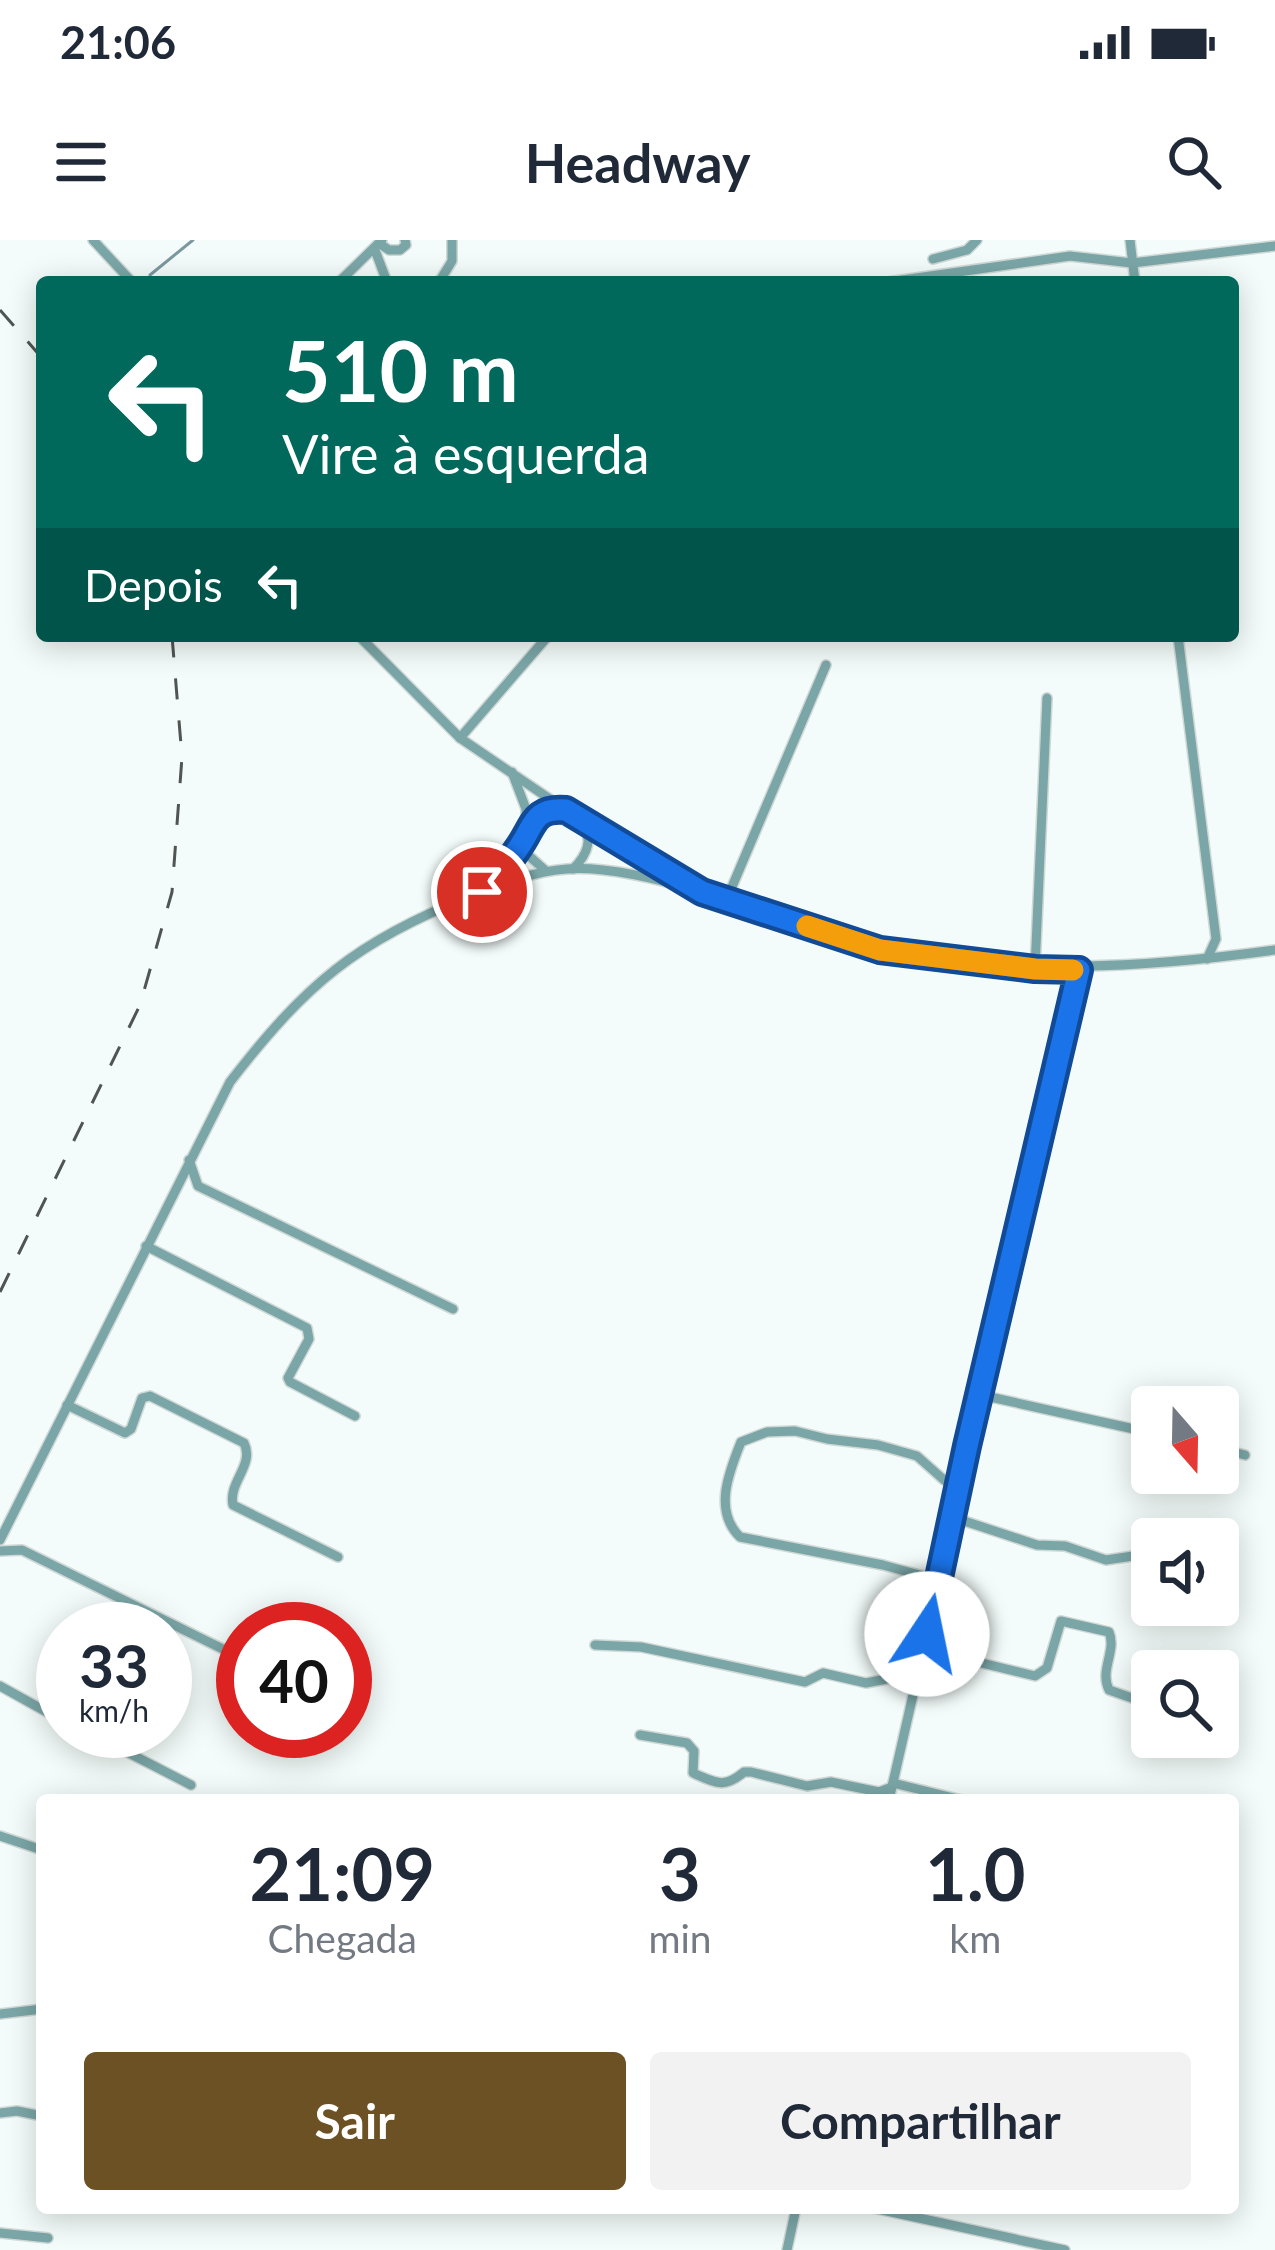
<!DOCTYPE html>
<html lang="pt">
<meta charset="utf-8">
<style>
body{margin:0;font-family:Lato,sans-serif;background:#f2f2f3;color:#1f2937;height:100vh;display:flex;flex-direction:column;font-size:45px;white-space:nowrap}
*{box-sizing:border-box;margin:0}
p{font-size:39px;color:#747a83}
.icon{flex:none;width:66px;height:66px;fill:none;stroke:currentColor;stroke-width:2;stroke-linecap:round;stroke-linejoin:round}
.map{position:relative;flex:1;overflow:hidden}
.side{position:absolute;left:36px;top:1554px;width:1203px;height:420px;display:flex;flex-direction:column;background:#fff;border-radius:12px;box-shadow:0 6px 30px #0003}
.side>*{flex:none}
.guide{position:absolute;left:36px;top:36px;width:1203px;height:366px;border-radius:12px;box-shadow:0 6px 30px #0003;background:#00695c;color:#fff;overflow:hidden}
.needle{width:78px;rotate:160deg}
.buttons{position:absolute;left:1131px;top:1146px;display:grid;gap:24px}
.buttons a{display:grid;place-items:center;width:108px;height:108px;border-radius:12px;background:#fff;box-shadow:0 6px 30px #0003;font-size:60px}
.speed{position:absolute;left:36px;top:1362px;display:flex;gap:24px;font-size:60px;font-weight:700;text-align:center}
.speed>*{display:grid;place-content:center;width:156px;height:156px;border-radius:50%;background:#fff;box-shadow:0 6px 30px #0003;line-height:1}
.speed small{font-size:30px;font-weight:400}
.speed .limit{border:18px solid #d22;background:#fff;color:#111}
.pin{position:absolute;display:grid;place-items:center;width:102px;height:102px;color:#fff;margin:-51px;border:6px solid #fff;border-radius:50%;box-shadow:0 3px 12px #0007}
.me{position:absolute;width:132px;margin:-66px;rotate:11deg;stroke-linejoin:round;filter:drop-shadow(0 0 9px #0008)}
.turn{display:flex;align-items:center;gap:42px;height:252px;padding:0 48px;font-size:54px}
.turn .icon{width:156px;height:156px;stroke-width:2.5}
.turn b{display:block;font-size:84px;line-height:102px}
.then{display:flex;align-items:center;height:114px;padding:0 48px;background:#0003;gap:24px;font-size:45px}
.eta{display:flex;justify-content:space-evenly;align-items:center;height:204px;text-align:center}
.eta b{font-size:72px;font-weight:700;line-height:84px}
.primary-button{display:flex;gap:24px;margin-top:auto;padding:24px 48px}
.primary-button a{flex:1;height:138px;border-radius:12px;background:#6b5123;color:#fff;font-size:48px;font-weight:700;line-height:138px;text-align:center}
.primary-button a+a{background:#f2f2f3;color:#1f2937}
.status{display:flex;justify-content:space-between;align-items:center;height:84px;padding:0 60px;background:#fff;direction:ltr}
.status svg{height:33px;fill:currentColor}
header{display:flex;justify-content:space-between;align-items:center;height:156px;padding:0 48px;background:#fff;font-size:54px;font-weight:700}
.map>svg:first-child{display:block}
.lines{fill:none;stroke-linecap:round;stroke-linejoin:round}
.stream{stroke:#7c989f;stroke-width:3}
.minor-casing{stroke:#d1d9d7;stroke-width:12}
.minor{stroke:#7ba6a7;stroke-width:9}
.rail{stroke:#505452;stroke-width:3;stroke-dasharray:21 21;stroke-linecap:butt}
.route-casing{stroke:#114b97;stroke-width:30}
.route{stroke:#1a73e8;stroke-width:21}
.slow{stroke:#f59e0b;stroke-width:21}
</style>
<div class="status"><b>21:06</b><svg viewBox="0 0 49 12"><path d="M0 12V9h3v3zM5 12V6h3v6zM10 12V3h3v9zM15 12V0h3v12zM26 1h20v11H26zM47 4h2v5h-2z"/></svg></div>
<header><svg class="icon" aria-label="menu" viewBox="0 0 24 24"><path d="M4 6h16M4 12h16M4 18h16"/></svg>Headway<svg class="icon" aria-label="search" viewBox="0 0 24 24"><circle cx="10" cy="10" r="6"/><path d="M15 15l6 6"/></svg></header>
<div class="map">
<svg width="1275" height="2010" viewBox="0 0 1275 2010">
<rect width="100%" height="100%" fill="#f3fcfa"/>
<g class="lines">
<path class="stream" d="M150,35L193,0"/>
<g class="minor-casing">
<g id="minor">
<path d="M93,0L132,42"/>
<path d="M1130,0L1135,42"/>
<path d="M380,4L389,10H400L406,5L405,0"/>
<path d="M375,10L387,42"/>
<path d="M933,19L967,10L977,0"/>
<path d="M339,42L382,0"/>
<path d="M439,42L452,21V0"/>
<path d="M888,42L1070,16L1132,23L1275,6"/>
<path d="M359,396L460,498L566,570L693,647"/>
<path d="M1178,396L1216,699L1207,719"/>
<path d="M460,498L548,396"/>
<path d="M512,532L526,569L527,614L546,631"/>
<path d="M527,587L543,572L562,570"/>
<path d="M573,629C587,615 594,600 582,582"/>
<path d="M486,648L524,601"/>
<path d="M726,661L826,425"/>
<path d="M1035,729L1047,458"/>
<path d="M189,920L198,946L453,1069"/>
<path d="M146,1006L307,1088L309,1099L288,1138L290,1142L355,1176"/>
<path d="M981,1155L1152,1193"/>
<path d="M67,1165L125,1193L131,1189L142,1158L150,1156L244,1203C255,1225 228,1242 233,1265L338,1317"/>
<path d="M1218,1208L1245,1215"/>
<path d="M952,1277L1037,1305L1065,1306L1106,1320L1133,1316L1152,1324"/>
<path d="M0,1300L230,842C305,745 356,701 471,656C501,644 535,631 567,629C609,626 662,640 702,652C762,670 823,700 885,710C1022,734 1138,729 1275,710"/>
<path d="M0,1311L22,1310L241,1418"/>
<path d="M938,1340L883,1325L740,1297C713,1271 729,1232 741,1202L767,1192L795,1191L827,1199L878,1205L917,1216L944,1240L959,1246"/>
<path d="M927,1394L965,1419L1035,1436L1047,1428L1061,1381L1109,1392C1117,1411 1099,1430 1109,1450L1152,1465"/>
<path d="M595,1405L641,1407L805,1442L823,1433L866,1443L918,1433"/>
<path d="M0,1446L63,1481"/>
<path d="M86,1491L191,1545"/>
<path d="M640,1495L687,1503L694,1511L693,1533C718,1544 725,1548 744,1532H751L807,1546L831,1542L879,1552L892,1547"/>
<path d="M893,1543L962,1560"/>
<path d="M889,1560L1079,729"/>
<path d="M0,1596L42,1610"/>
<path d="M0,1774L42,1769"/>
<path d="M0,1873L17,1871L42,1876"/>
<path d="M873,1968L1065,2010"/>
<path d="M0,1993L48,1998"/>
<path d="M787,2010L796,1968"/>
</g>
</g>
<use href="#minor" class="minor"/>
<g class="rail">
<path d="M0,70L42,118"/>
<path d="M0,1052L140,765L172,652L182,517L172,396"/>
</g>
</g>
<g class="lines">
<g class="route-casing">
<path id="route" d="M482,652C496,638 508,624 519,607C534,586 533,567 566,570L702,652L880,710L1035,729L1079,730L967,1206L927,1394"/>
</g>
<use href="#route" class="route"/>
<path class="slow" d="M807,686L880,710L1035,729L1073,730"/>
</g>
</svg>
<div class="buttons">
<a><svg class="needle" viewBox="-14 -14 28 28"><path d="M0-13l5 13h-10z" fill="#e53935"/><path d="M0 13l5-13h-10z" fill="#747a83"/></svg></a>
<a><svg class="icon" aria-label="sound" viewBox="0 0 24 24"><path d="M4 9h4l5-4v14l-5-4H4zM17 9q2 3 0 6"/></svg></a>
<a><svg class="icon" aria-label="search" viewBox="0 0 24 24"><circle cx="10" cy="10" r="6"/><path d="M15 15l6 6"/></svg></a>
</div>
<div class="speed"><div>33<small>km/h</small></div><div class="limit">40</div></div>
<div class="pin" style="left:482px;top:652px;background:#d93025"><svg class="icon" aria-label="arrive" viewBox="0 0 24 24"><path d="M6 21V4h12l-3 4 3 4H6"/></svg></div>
<svg class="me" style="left:927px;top:1394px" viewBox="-20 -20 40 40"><circle r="19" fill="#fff"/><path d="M0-13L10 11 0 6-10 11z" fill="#1a73e8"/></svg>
<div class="guide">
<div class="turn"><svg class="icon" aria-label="left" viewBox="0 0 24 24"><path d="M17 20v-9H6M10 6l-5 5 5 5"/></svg><div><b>510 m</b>Vire à esquerda</div></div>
<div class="then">Depois<svg class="icon" aria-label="left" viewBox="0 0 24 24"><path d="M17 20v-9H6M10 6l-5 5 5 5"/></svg></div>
</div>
<section class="side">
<div class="eta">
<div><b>21:09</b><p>Chegada</p></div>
<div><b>3</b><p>min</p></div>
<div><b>1.0</b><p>km</p></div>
</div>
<div class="primary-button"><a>Sair</a><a>Compartilhar</a></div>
</section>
</div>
